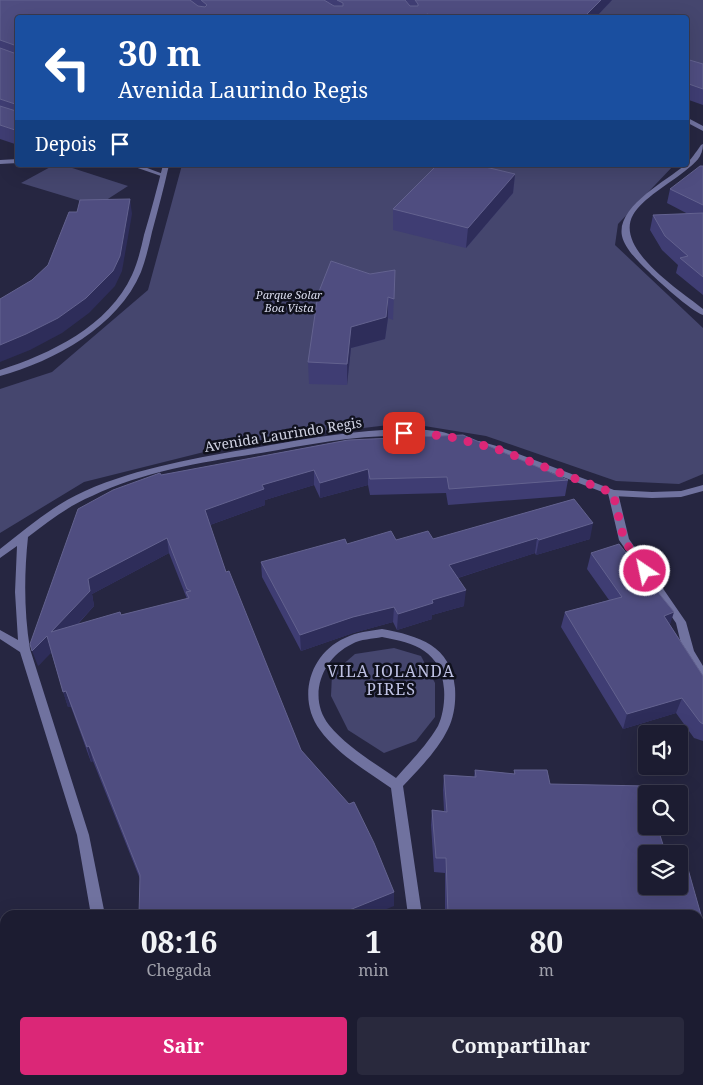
<!DOCTYPE html>
<html lang="pt">
<style>
body{margin:0;font-family:"Noto Serif",serif;background:#29293d;color:#f1f3f6;height:100vh;display:flex;flex-direction:column;font-size:19px;white-space:nowrap}
*{box-sizing:border-box;margin:0}
p{font-size:16px;color:#a0a1ab}
.icon{flex:none;width:28px;height:28px;fill:none;stroke:currentColor;stroke-width:2;stroke-linecap:round;stroke-linejoin:round}
.map{position:relative;flex:1;overflow:hidden}
.panel{position:absolute;left:0px;top:910px;width:704px;height:175px;display:flex;flex-direction:column;background:#1c1c31;border-radius:15px 15px 0 0;box-shadow:0 5px 20px #0002,0 0 0 1px #3a3a4d}
.panel>*{flex:none}
.hud{position:absolute;left:15px;top:15px;width:674px;height:152px;border-radius:5px;box-shadow:0 5px 20px #0002,0 0 0 1px #3a3a4d;background:#1a4fa0;color:#fff;overflow:hidden}
.controls{position:absolute;left:638px;top:725px;display:grid;gap:10px}
.controls a{display:grid;place-items:center;width:50px;height:50px;border-radius:5px;background:#1c1c31;box-shadow:0 5px 20px #0002,0 0 0 1px #3a3a4d;font-size:25px}
.pin{position:absolute;display:grid;place-items:center;width:42px;height:42px;color:#fff;margin:-21px;border-radius:10px;box-shadow:0 2px 8px #0006}
.me{position:absolute;width:55px;margin:-28px;rotate:326deg;stroke-linejoin:round;filter:drop-shadow(0 0 4px #0008)}
.turn{display:flex;align-items:center;gap:18px;height:105px;padding:0 20px;font-size:22px}
.turn .icon{width:65px;height:65px;stroke-width:2.5}
.turn b{display:block;font-size:35px;line-height:42px}
.then{display:flex;align-items:center;height:48px;padding:0 20px;background:#0003;gap:10px;font-size:19px}
.eta{display:flex;justify-content:space-evenly;align-items:center;height:85px;text-align:center}
.eta b{font-size:30px;font-weight:700;line-height:35px}
.primary-button{display:flex;gap:10px;margin-top:auto;padding:10px 20px}
.primary-button a{flex:1;height:58px;border-radius:5px;background:#db2777;color:#fff;font-size:20px;font-weight:700;line-height:58px;text-align:center}
.primary-button a+a{background:#29293d;color:#f1f3f6}
.map>svg:first-child{display:block}
.green{fill:#45466e}
.lines{fill:none;stroke-linecap:round;stroke-linejoin:round}
.minor{fill:#70729f;fill-rule:evenodd}
.tertiary{fill:#70729f;fill-rule:evenodd}
.wall{fill:#3f3d73;fill-rule:evenodd}
.shaded-wall{fill:#2e2d5a}
.building{fill:#4f4d80;stroke:#63628f;fill-rule:evenodd}
.route{stroke:#db2777;stroke-width:9;stroke-dasharray:0 16.2}
.labels{text-anchor:middle;dominant-baseline:central;stroke-width:5;stroke-linejoin:round;paint-order:stroke}
.far-park-label{font-size:11px;font-style:italic;fill:#dbddef;stroke:#10111d}
.street-label{font-size:14px;fill:#d1d3e4;stroke:#10111d}
.quarter-label{font-size:16px;letter-spacing:1px;fill:#bfc2e4;stroke:#10111d}
</style>
<div class="map">
<svg width="703" height="1085" viewBox="0 0 703 1085">
<rect width="100%" height="100%" fill="#262641"/>
<g class="green">
<path d="M588,0H703V66L686,60V18H561Z"/>
<path d="M54,165H63L128,186L97,206L21,183Z"/>
<path d="M182,165H674L618,224L615,245L703,328V474L679,484L616,481L486,436L406,423L244,442L84,482L0,533V389L52,372L148,290Z"/>
<path d="M394,648L421,656L435,683V717L416,741L384,753L348,730L331,696L332,674L355,654Z"/>
</g>
<g class="lines">
<g class="minor">
<path d="M18,159V163L0,164V160Z"/>
<path d="M129,165H139L166,175L161,176Z"/>
<path d="M613,490L618,493L629,539L686,622L694,651L703,666V680L699,679L683,652L676,623L619,540L608,493Z"/>
<path d="M382,629C419,636 451,645 455,688C456,702 454,717 448,729C438,750 419,769 403,786L422,915H408L391,788C367,771 338,755 320,730C297,699 309,654 345,638C357,632 369,631 382,629ZM382,637C415,643 441,651 444,689C445,700 443,716 438,726C427,745 410,762 396,778C373,762 347,747 329,725C307,697 322,658 352,644C361,639 372,639 382,637Z"/>
<path d="M403,1080H417L416,1085H402Z"/>
</g>
<g class="tertiary">
<path d="M686,117L703,126V131L686,122Z"/>
<path d="M703,144C703,157 695,163 685,171C670,183 642,199 633,215C614,249 681,291 703,309V315C691,311 657,280 647,270C638,261 625,249 622,236C616,207 666,181 685,165C691,160 696,152 701,145Z"/>
<path d="M163,165H169C164,187 158,210 152,232C149,245 146,259 141,272C118,327 54,361 0,376V370C50,354 109,326 132,275C138,262 141,248 144,235C151,212 157,188 163,165Z"/>
<path d="M404,429C417,430 445,429 455,437L450,440C385,429 325,442 261,453C203,462 145,471 92,496C68,506 48,522 28,537C24,575 24,612 30,649L89,835L105,915H91L77,835L20,652L0,639V630L18,640L15,592L17,546L0,558V549C27,528 53,505 85,491C142,466 204,457 265,446C311,438 357,430 404,429Z"/>
<path d="M479,441L500,447L614,490L652,492L681,491L703,485V491L681,497L652,498L613,496L494,451L476,446L474,444Z"/>
<path d="M82,1080H96V1085H80Z"/>
</g>
</g>
<g class="wall">
<path d="M0,0H612L596,17L598,18H18V145L0,139Z"/>
<path d="M686,59L703,64V105L686,99Z"/>
<path d="M703,166V295L676,273L678,265L662,250L650,230L653,215L688,214L667,203L670,189Z"/>
<path d="M515,174L513,193L466,248L393,230V209Z"/>
<path d="M395,270L393,320L388,318L385,339L351,348L347,385L309,384L308,362L370,274Z"/>
<path d="M348,440L568,480L565,496L448,505L446,493L370,495L368,485L320,498L314,485L265,500V505L210,525L226,572L301,750L394,892V906L140,879L93,761L91,762L71,707H68L51,652L38,666L161,475ZM169,553L187,599L121,615L78,624L94,606L92,594Z"/>
<path d="M574,499L590,539L536,555L535,553L458,578L464,606L432,615V619L397,630L393,622L353,633L301,651L262,577L261,562L347,544L396,540L433,539Z"/>
<path d="M591,553L670,625L703,676V741L694,738L676,713L623,729L561,627L565,612L609,600L587,569Z"/>
<path d="M475,770L514,774V770H547L550,784L645,786L647,794H646V826H657L666,854H646V886H679V862H686L703,922V1020L699,1019V915H445V873L434,872L431,825L432,810L444,811L443,790L444,775L474,777Z"/>
<path d="M449,1080H609L610,1085H449Z"/>
</g>
<g class="shaded-wall">
<path d="M601,0H612L595,18L587,14Z"/>
<path d="M515,174L513,193L466,248L468,228Z"/>
<path d="M130,199L132,214L122,271L115,286L89,313L62,333L30,350L0,362V345Z"/>
<path d="M388,297V318L385,339L351,348L347,385V364L351,327Z"/>
<path d="M368,469V485L320,498V483Z"/>
<path d="M314,470V485L265,500V505L207,526L205,510L262,485Z"/>
<path d="M593,523L590,539L536,555L539,540Z"/>
<path d="M167,538L169,553L92,594L94,606L56,647L51,632L88,579Z"/>
<path d="M537,538L535,553L448,581L449,565Z"/>
<path d="M466,590L464,606L432,615V619L397,630L398,614L432,600Z"/>
<path d="M394,607L393,622L353,633L301,651L300,635L353,617Z"/>
<path d="M674,612L669,628L664,616Z"/>
<path d="M47,636L52,652L38,666L32,651Z"/>
<path d="M66,691L71,707H68L63,692Z"/>
<path d="M682,698L676,713L623,729L627,714Z"/>
<path d="M89,746L93,761L91,762L87,747Z"/>
<path d="M394,892V906L372,915H346L347,911Z"/>
</g>
<g class="building">
<path d="M0,0H190L198,6L205,7L207,5L201,0H324L334,6H343V3L337,0H405L410,6H418V4L415,0H601L587,14L598,18H441L427,14L422,18H18V131L0,125V106L16,111L15,104L0,99V48L14,53L17,51V46L0,40Z"/>
<path d="M686,59L703,64V89L686,83Z"/>
<path d="M437,165H477L515,174L468,228L393,209Z"/>
<path d="M700,166H703V205L670,189Z"/>
<path d="M130,199L120,256L113,271L86,298L58,318L26,334L0,345V299L32,280L48,265L69,212H77L80,200Z"/>
<path d="M703,213V277L680,258L688,256L665,236L653,215Z"/>
<path d="M331,261L370,274L395,270L394,299L388,297L386,317L351,327L347,364L308,362L318,294Z"/>
<path d="M463,435L568,480L449,489L447,477L370,479L368,469L320,483L314,470L262,485L264,489L205,510L226,572L229,571L301,750L349,804L354,802L374,843L394,892L347,911L346,915H139L140,875L89,746L87,747L66,691L63,692L47,636L32,651L30,644L78,509L113,490L160,473L161,475L348,440ZM167,538L187,589L191,591L186,592L189,598L121,615L120,612L51,632L90,591L88,579Z"/>
<path d="M574,499L593,523L539,540L537,538L449,565L466,590L432,600L433,603L398,614L394,607L353,617L300,635L261,562L345,539L347,544L391,531L396,540L428,531L433,539Z"/>
<path d="M619,544L674,612L664,616L703,676V724L700,722L682,698L627,714L565,612L622,597L591,553Z"/>
<path d="M475,770L515,774L514,770H547L550,784L645,786L647,794H646V826H657L666,854H646V886H679V862H686L703,922V1006H699V915H448L446,858H436L432,810L447,812L444,775L476,777Z"/>
<path d="M176,1080H341V1085H175Z"/>
<path d="M451,1080H609L610,1085H451Z"/>
</g>
<g class="lines">
<path class="route" d="M404,433L447,436L497,449L613,493L624,540L645,571"/>
</g>
<g class="labels">
<g class="far-park-label">
<text x="289" y="294">Parque Solar<tspan x="289" dy="13">Boa Vista</tspan></text>
</g>
<g class="street-label">
<text transform="translate(283 434) rotate(-9)">Avenida Laurindo Regis</text>
</g>
<g class="quarter-label">
<text x="391" y="671">VILA IOLANDA<tspan x="391" dy="18">PIRES</tspan></text>
</g>
</g>
</svg>
<div class="controls">
<a><svg class="icon" aria-label="sound" viewBox="0 0 24 24"><path d="M4 9h4l5-4v14l-5-4H4zM17 9q2 3 0 6"/></svg></a>
<a><svg class="icon" aria-label="search" viewBox="0 0 24 24"><circle cx="10" cy="10" r="6"/><path d="M15 15l6 6"/></svg></a>
<a><svg class="icon" aria-label="layers" viewBox="0 0 24 24"><path d="M12 4l9 5-9 5-9-5zM3 14l9 5 9-5"/></svg></a>
</div>
<div class="pin" style="left:404px;top:433px;background:#d93025"><svg class="icon" aria-label="arrive" viewBox="0 0 24 24"><path d="M6 21V4h12l-3 4 3 4H6"/></svg></div>
<svg class="me" style="left:645px;top:571px" viewBox="-20 -20 40 40"><circle r="17" fill="#db2777" stroke="#fff" stroke-width="3"/><path d="M0-11L8 9 0 5-8 9z" fill="#fff"/></svg>
<div class="hud">
<div class="turn"><svg class="icon" aria-label="left" viewBox="0 0 24 24"><path d="M17 20v-9H6M10 6l-5 5 5 5"/></svg><div><b>30 m</b>Avenida Laurindo Regis</div></div>
<div class="then">Depois<svg class="icon" aria-label="arrive" viewBox="0 0 24 24"><path d="M6 21V4h12l-3 4 3 4H6"/></svg></div>
</div>
<section class="panel">
<div class="eta">
<div><b>08:16</b><p>Chegada</p></div>
<div><b>1</b><p>min</p></div>
<div><b>80</b><p>m</p></div>
</div>
<div class="primary-button"><a>Sair</a><a>Compartilhar</a></div>
</section>
</div>
